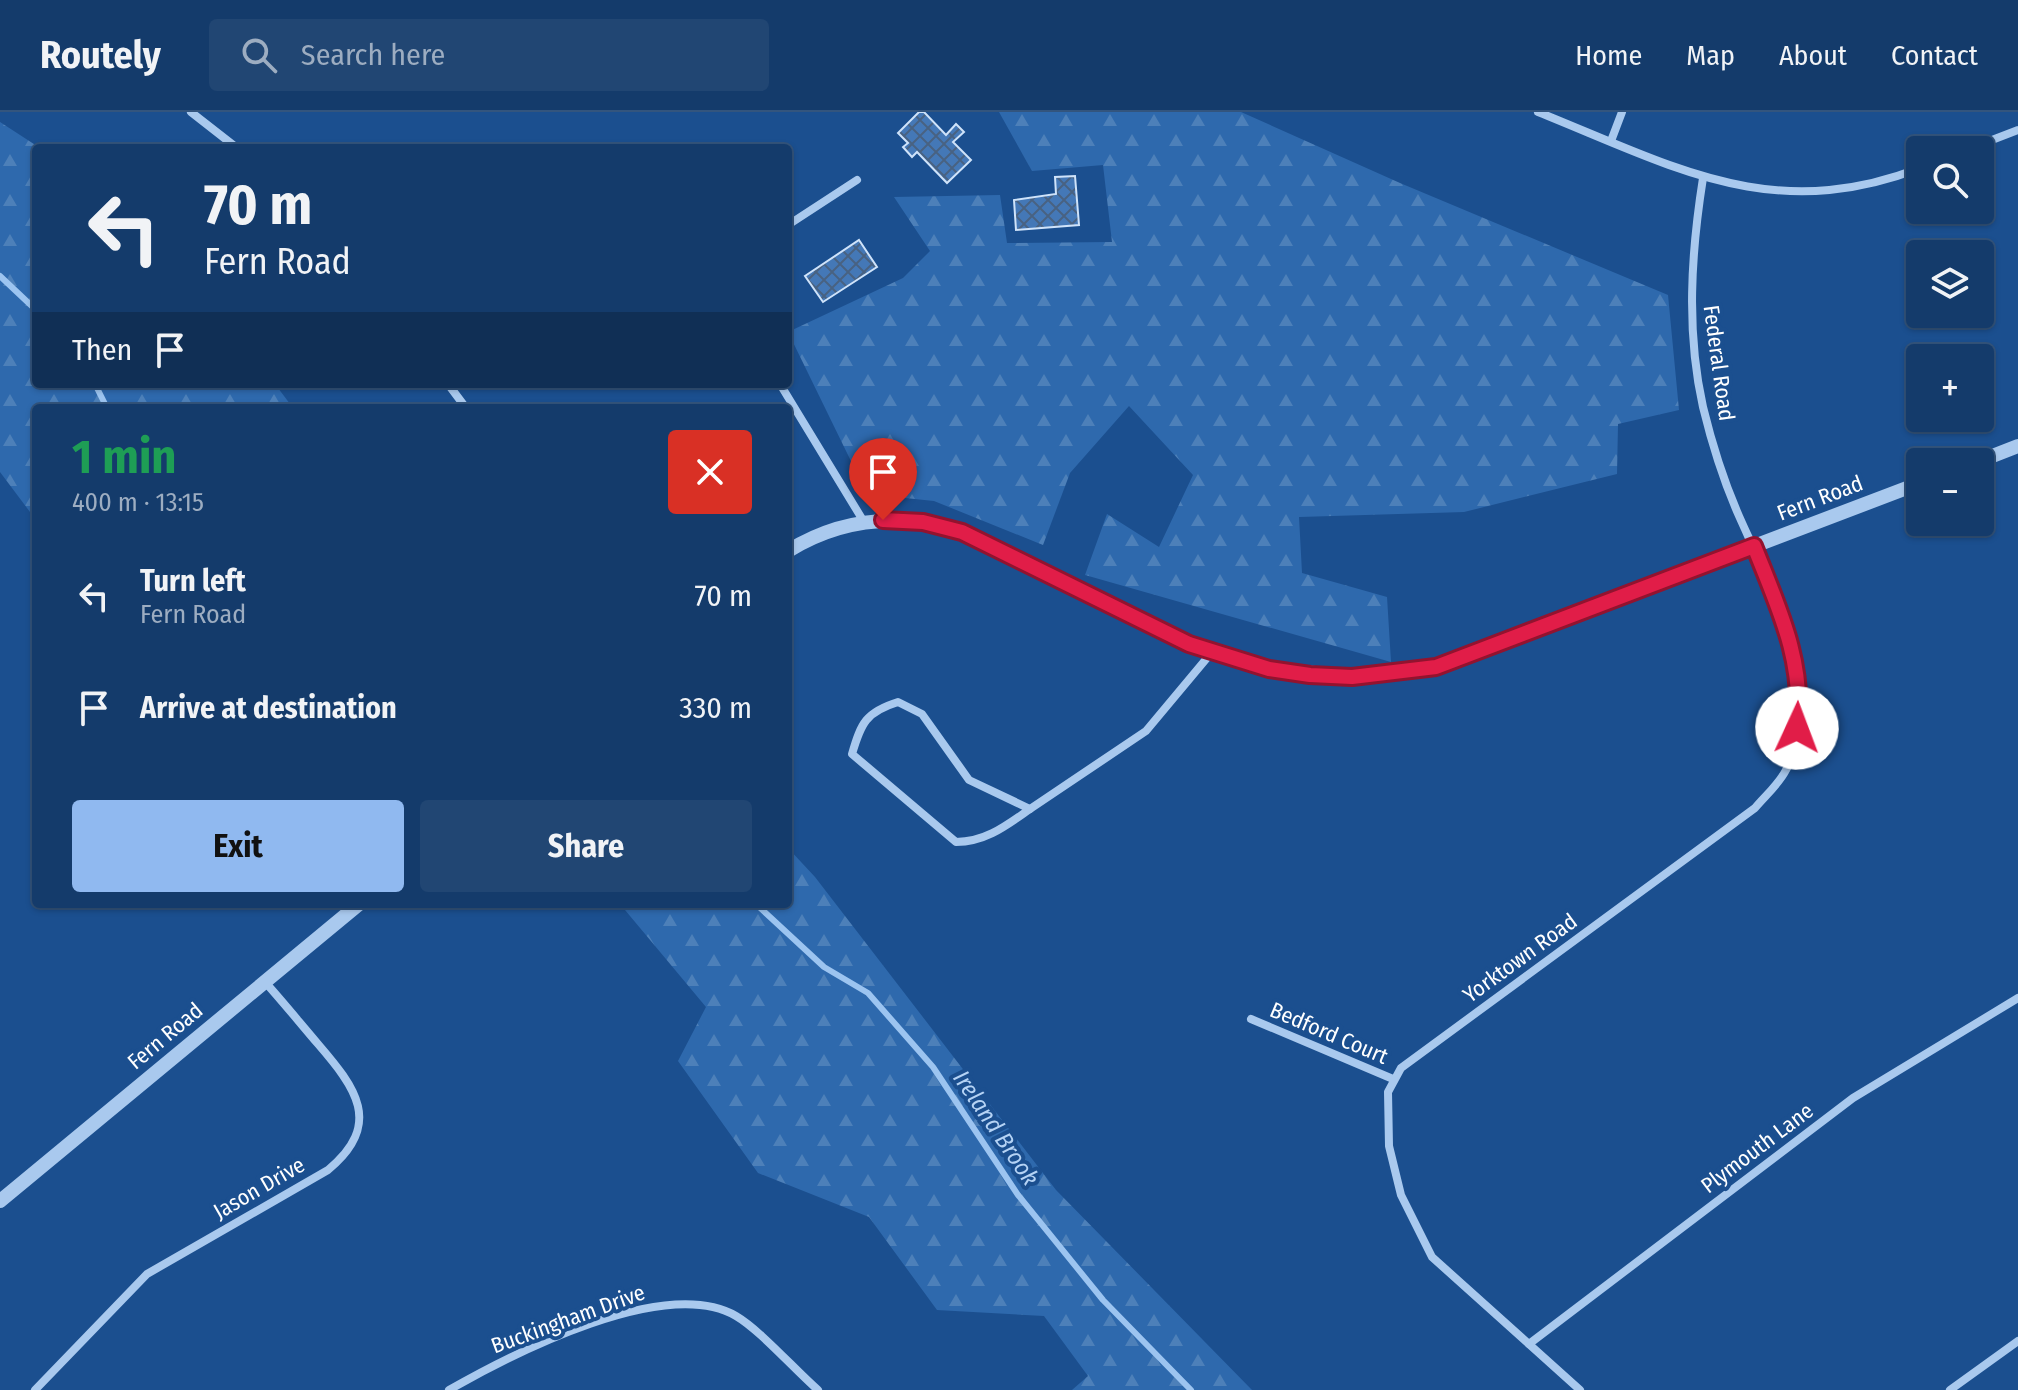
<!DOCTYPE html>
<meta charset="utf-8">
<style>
body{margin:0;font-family:"Fira Sans Condensed",sans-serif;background:#214673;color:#f1f3f6;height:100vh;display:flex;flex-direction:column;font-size:30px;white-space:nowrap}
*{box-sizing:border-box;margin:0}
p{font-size:26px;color:#9dadc1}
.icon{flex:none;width:44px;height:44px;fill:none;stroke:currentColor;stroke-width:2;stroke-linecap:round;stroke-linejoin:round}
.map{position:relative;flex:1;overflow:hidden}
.drawer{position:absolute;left:32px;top:292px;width:760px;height:504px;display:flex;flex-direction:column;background:#143b6b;border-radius:8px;box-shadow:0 2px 6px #0004,0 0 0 2px #33557e}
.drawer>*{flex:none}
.banner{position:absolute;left:32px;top:32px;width:760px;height:244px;border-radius:8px;box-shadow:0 2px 6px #0004,0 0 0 2px #33557e;background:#143b6b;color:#f1f3f6;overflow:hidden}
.controls{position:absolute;left:1906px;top:24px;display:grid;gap:16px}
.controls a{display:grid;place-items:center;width:88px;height:88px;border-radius:8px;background:#143b6b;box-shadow:0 2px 6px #0004,0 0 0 2px #33557e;font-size:40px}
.pin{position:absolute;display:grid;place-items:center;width:68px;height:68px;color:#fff;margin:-82px -34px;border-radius:50% 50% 50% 0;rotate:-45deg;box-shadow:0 0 8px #0007}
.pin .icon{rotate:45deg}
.me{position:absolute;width:88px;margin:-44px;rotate:2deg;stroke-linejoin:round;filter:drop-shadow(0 0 6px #0008)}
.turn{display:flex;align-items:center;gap:28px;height:168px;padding:0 40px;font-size:36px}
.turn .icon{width:104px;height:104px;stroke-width:2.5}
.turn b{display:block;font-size:56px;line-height:68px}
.then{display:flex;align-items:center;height:76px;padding:0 40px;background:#0003;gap:16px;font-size:30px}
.round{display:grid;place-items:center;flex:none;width:84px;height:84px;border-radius:8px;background:#214673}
.summary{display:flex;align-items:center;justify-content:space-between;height:136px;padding:0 40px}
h1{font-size:48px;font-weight:700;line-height:60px;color:#1e9e55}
.primary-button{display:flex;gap:16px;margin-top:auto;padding:16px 40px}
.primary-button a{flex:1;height:92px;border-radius:8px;background:#90b9f0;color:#111;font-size:32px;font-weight:700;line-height:92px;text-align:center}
.primary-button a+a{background:#214673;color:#f1f3f6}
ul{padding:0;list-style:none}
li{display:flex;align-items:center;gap:24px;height:112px;padding:0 40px}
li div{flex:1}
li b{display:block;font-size:30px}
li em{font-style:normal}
header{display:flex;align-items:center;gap:48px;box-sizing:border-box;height:112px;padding:0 40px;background:#143b6b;border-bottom:2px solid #33557e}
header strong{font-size:38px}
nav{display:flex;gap:44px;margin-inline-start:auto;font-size:28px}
.search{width:560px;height:72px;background:#214673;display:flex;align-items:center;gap:20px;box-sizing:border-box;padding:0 28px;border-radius:8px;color:#9dadc1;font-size:30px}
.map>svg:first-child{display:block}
.forest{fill:url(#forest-firs)}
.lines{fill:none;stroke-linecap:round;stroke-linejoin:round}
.stream{stroke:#9cc4f0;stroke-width:6}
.building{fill:url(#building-cross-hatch);stroke:#cfe3fa;stroke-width:2}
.minor{stroke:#a9c9ee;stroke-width:8}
.tertiary{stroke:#a9c9ee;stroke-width:14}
.route-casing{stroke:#92132f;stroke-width:20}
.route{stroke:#e11d48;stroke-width:14}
.labels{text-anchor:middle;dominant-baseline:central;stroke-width:8;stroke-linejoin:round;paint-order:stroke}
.street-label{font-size:22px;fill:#fff;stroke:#1b4f8f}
.water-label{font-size:24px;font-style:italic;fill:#b5d3f5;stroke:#1b4f8f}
</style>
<header>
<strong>Routely</strong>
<div class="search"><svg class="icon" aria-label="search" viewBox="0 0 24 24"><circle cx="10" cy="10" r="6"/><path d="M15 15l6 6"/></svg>Search here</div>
<nav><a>Home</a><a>Map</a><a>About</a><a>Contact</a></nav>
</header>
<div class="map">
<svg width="2018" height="1278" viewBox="0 0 2018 1278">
<defs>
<pattern id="forest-firs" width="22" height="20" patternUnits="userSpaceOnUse" patternTransform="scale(2)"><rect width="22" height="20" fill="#2e69ad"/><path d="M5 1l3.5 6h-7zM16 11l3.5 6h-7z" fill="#4d80b9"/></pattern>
<pattern id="building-cross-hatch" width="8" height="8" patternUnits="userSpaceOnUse" patternTransform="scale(2)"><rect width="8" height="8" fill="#4478b7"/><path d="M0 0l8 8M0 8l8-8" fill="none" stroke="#486282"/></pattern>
</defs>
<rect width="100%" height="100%" fill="#1b4f8f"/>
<g class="forest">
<path d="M999,0H1241L1400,71L1668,183L1679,298L1618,312L1617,362L1464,400L1299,405L1302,461L1387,485L1391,550L1085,463L1107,402L1159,435L1193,363L1129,294L1070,361L1043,433L934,389L867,382L788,220L903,166L930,139L894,85L1000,83L1007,131L1112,130L1103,53L1032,59Z"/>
<path d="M0,10L40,36H36V272H275L293,296H36V408L0,360Z"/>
<path d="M788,736L815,765L1056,1078L1252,1278H1072L1088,1264L1044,1204L937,1198L869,1105L758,1061L678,949L706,895L620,792H788Z"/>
</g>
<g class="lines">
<g class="stream">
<path d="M0,164L36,198"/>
<path d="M95,272L107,296"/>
<path d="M756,792L824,855L868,881L933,955L1018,1083L1103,1188L1191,1278"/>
</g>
</g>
<g class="building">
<path d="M919,0H924L946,23L956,12L964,20L953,30L971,48L947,71L917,40L912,45L903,35L908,31L898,21Z"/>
<path d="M1075,64L1079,113L1016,118L1014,88L1056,82L1055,65Z"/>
<path d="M859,128L877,155L823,190L805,164Z"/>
</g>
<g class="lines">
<g class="minor">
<path d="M191,0L237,36"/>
<path d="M1538,0C1673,54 1772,113 1920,56"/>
<path d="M1611,29L1622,0"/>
<path d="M1966,38L2018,18"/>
<path d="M788,113L857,68"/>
<path d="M448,272L466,296"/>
<path d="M780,272L864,410"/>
<path d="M898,590L922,602L969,668L1030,697C1007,713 986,730 956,730L852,642C861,611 866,600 898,590Z"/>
<path d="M1030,697L1146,619L1212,540"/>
<path d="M1251,907L1393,967"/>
<path d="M1529,1232L1853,986L2018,886"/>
<path d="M35,1278L147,1162L328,1058C384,1012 355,975 318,932C300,911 283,890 265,870"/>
<path d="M449,1278C514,1241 665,1163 736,1204C760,1218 795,1258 818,1278"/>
<path d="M1580,1278L1432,1145L1401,1083L1389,1034L1388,980L1401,956L1755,696C1765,684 1779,672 1786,658C1828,583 1770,474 1739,404C1724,370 1712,332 1703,295C1686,219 1691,142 1703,66"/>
<path d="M1950,1278L2018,1229"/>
</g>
<g class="tertiary">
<path d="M1977,350L2018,334"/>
<path d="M788,439C843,405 901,401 962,420L1189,532C1271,563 1349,570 1436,555L1920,371"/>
<path d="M0,1089L359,792"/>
</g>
</g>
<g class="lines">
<g class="route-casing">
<path id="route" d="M883,408L923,410L962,420L1189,532L1269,557L1310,563L1352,565L1436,555L1754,434C1778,495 1805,550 1797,616"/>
</g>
<use href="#route" class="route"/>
</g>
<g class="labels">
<g class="street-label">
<text transform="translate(1719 251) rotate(82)">Federal Road</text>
<text transform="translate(1820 386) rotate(-21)">Fern Road</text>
<text transform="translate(1520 846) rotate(-36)">Yorktown Road</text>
<text transform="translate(1329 921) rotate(23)">Bedford Court</text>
<text transform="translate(165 924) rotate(-40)">Fern Road</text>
<text transform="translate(1757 1036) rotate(-37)">Plymouth Lane</text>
<text transform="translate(259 1076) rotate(-30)">Jason Drive</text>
<text transform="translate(568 1207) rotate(-20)">Buckingham Drive</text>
</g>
<g class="water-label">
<text transform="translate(996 1016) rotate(56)">Ireland Brook</text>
</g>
</g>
</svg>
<div class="controls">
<a><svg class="icon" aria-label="search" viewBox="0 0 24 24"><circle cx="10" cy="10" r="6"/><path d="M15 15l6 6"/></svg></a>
<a><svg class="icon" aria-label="layers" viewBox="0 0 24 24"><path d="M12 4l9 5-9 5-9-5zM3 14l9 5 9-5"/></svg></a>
<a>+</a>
<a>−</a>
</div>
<div class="pin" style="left:883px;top:408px;background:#d93025"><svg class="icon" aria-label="arrive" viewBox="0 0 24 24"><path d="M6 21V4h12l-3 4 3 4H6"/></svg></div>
<svg class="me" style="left:1797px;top:616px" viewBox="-20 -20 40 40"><circle r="19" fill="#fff"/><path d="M0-13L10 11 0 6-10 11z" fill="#e11d48"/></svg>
<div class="banner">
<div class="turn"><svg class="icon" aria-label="left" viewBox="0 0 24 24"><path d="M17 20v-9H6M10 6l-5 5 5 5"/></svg><div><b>70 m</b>Fern Road</div></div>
<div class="then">Then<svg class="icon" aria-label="arrive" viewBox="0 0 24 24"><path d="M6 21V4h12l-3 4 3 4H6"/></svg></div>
</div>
<section class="drawer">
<div class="summary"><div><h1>1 min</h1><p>400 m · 13:15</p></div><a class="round" style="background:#d93025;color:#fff"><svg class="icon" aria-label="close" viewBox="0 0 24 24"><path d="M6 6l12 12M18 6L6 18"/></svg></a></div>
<ul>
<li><svg class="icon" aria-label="left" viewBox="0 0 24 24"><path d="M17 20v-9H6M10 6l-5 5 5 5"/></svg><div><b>Turn left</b><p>Fern Road</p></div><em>70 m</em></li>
<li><svg class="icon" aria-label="arrive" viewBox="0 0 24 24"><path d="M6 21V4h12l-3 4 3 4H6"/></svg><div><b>Arrive at destination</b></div><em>330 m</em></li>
</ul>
<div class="primary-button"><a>Exit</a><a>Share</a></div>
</section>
</div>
